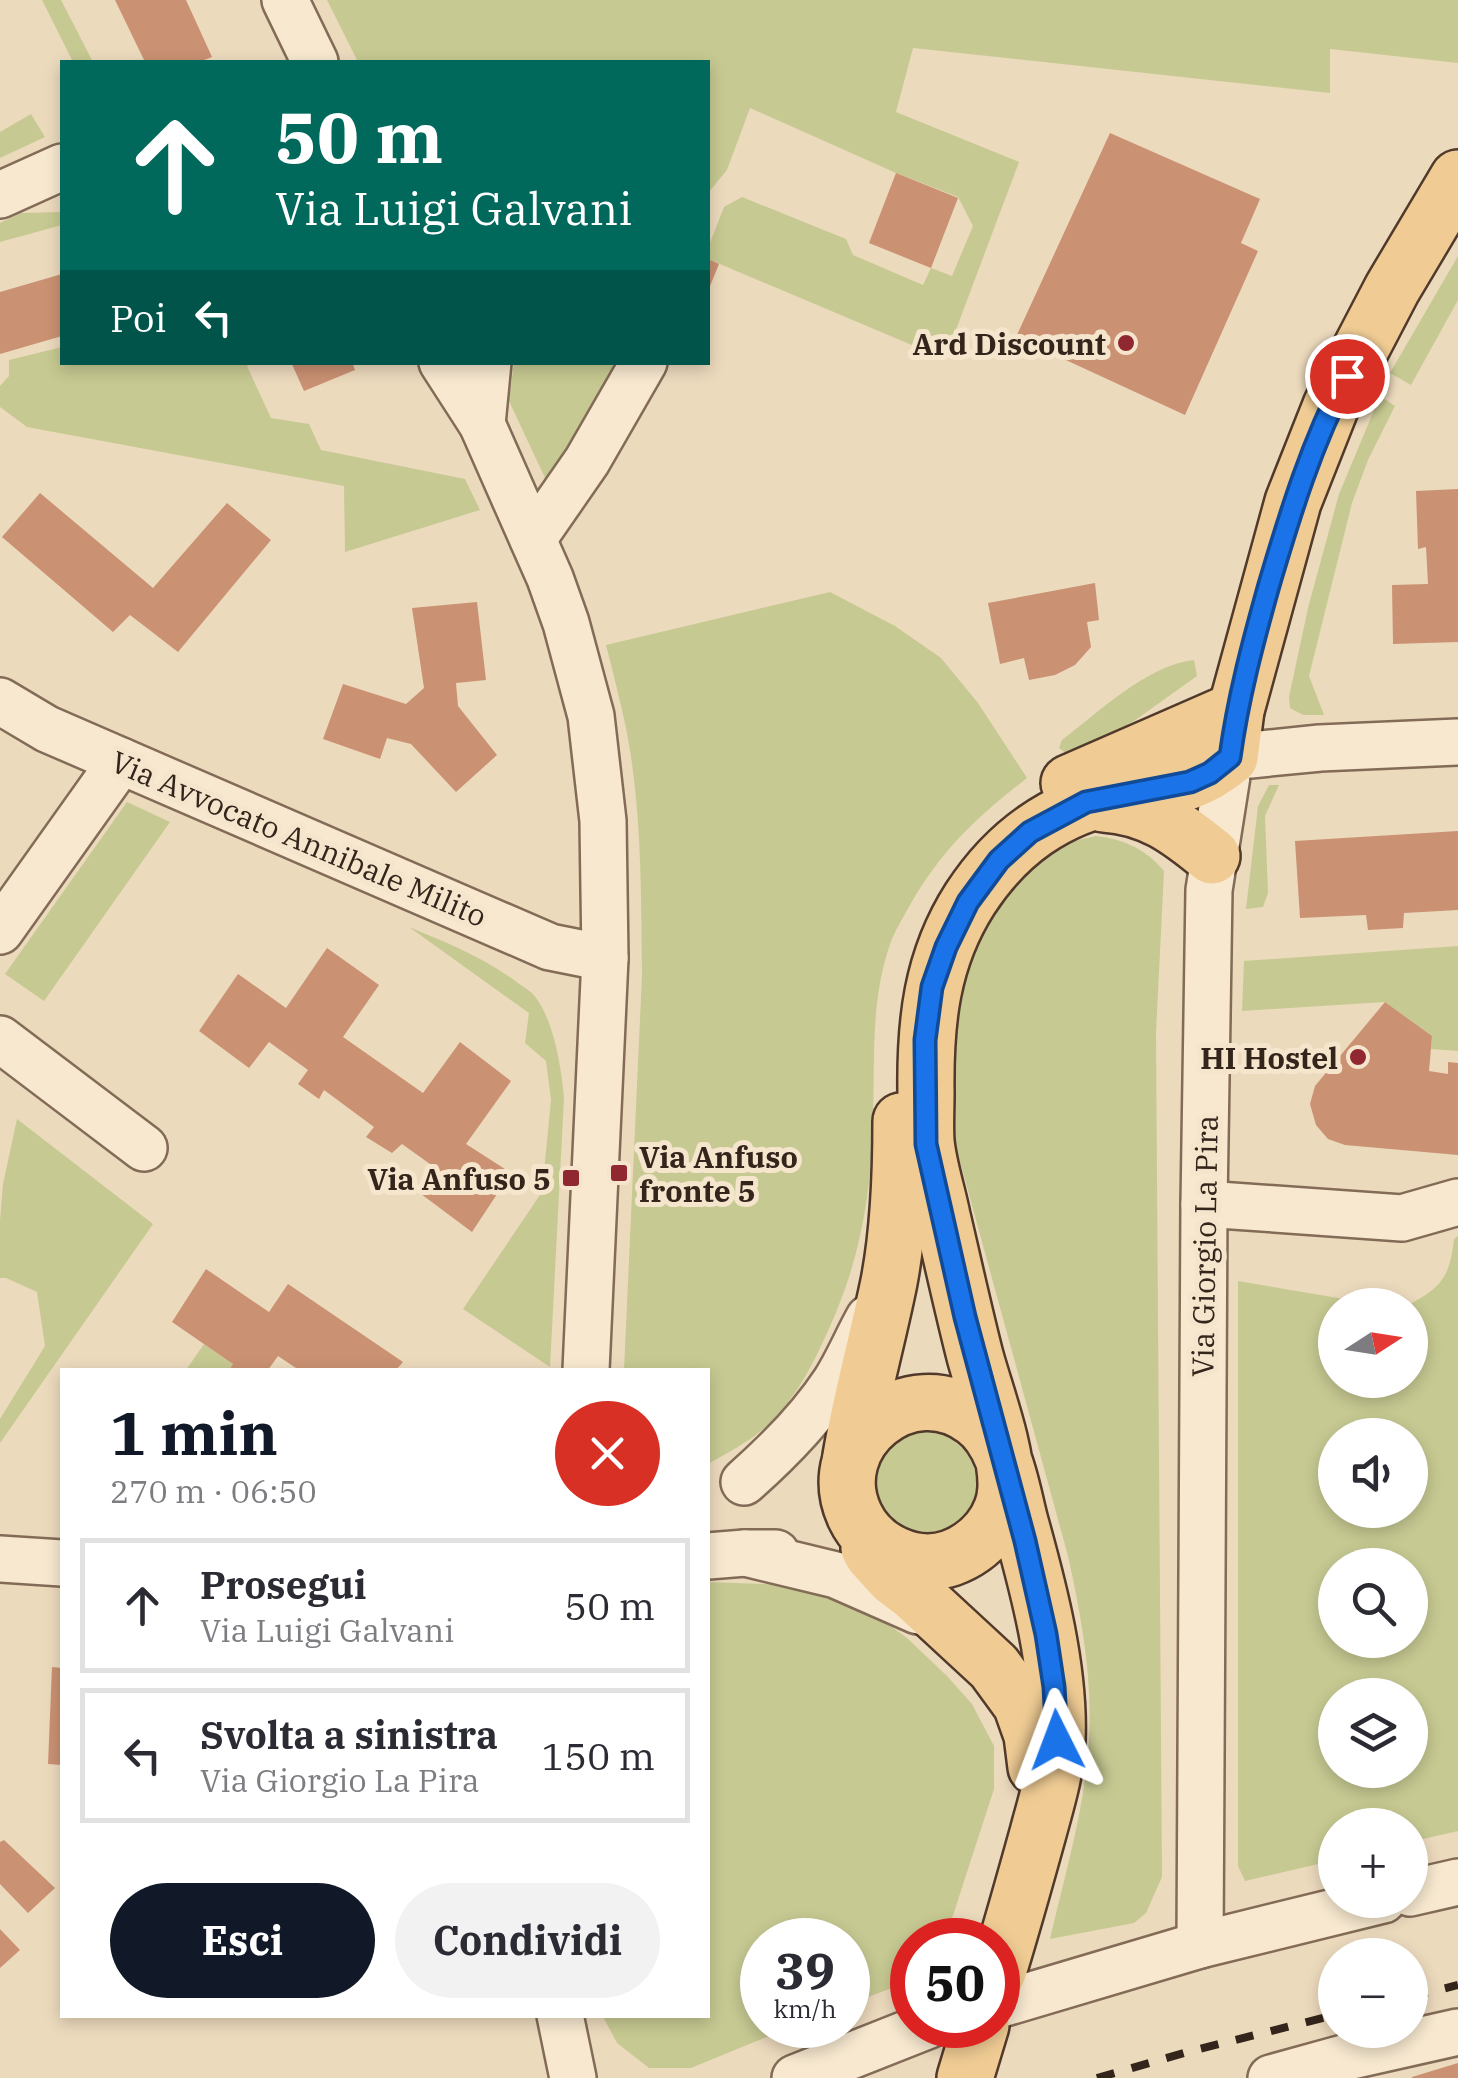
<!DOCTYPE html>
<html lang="it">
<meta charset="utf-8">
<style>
body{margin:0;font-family:"IBM Plex Serif",serif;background:#f2f2f3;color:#2b2b33;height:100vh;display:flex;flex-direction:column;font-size:38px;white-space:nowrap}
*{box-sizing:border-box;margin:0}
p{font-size:32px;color:#7c7c81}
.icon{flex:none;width:55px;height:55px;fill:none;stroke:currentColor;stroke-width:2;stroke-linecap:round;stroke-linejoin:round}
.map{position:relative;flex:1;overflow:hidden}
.side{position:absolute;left:60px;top:1368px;width:650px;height:650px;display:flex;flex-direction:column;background:#fff;border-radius:0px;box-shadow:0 5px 15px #0003}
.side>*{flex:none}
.top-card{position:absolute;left:60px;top:60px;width:650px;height:305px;border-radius:0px;box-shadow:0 5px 15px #0003;background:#00695c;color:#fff;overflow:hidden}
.needle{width:65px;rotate:78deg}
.fabs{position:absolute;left:1318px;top:1288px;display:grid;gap:20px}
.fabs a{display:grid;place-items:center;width:110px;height:110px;border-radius:50%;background:#fff;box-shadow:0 5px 15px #0003;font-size:50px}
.speed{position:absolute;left:740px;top:1918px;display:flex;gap:20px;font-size:50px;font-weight:700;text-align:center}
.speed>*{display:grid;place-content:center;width:130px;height:130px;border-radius:50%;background:#fff;box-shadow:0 5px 15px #0003;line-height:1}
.speed small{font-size:25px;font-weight:400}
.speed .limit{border:15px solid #d22;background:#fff;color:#111}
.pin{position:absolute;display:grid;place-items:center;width:85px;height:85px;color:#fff;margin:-42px;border:5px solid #fff;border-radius:50%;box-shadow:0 2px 10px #0007}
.me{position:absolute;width:110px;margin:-55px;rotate:357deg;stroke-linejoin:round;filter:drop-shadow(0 0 8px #0008)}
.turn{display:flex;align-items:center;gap:35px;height:210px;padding:0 50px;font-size:45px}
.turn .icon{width:130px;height:130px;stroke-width:2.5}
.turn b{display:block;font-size:70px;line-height:85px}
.then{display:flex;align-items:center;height:95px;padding:0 50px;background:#0003;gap:20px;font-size:38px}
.round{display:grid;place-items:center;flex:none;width:105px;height:105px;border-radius:52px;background:#f2f2f3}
.head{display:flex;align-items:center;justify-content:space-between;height:170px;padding:0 50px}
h1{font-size:60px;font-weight:800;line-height:75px;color:#111827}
.cta{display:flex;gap:20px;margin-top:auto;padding:20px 50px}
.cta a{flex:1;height:115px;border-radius:60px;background:#111827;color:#fff;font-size:40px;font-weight:800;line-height:115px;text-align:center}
.cta a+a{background:#f2f2f3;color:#2b2b33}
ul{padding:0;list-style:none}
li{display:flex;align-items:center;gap:30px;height:135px;margin:0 20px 15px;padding:0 30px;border:5px solid #e1e1e2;border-radius:0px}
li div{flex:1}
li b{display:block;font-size:38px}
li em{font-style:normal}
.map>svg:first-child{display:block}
.green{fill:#c7c992;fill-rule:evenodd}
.building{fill:#ca9173}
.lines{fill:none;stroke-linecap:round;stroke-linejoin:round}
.minor-casing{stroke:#836b57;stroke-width:50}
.major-casing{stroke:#513a2b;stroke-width:60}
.minor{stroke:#f7e8cf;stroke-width:45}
.major{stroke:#f0cc94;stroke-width:55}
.rail{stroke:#33251b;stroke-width:8;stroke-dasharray:18 18;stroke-linecap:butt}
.route-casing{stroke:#114b97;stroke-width:25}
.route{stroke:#1a73e8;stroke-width:18}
.poi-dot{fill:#902831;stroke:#f4e5cc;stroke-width:4}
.labels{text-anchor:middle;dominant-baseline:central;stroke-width:10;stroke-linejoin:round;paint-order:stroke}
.poi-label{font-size:30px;font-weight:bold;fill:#33251b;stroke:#f4e5cc;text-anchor:end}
.street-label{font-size:30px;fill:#33251b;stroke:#f4e5cc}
</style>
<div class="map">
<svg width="1458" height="2078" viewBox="0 0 1458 2078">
<rect width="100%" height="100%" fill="#ecdabd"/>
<g class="green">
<path d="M42,0H61L93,62H73Z"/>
<path d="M327,0H1458V63L1330,49V93L913,48L896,112L1019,162L945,359L708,259V248L724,207L742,197L846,239L853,255L923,285L931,268L952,276L973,226L958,197L896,173L750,108L727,170L708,193V62H358Z"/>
<path d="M31,114L45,137L0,158V132Z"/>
<path d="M62,212V225L0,242V223L21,213Z"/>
<path d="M1458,256V300L1411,385L1390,373Z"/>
<path d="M62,347V362L253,363L247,366L271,418L309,424L321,450L465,479L480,510L345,552L344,486L27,427L0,407V386L9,376V360Z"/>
<path d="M514,363H633L553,495L509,401Z"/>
<path d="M1380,396L1395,406L1368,460L1352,503L1309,676L1324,715H1303L1290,708L1289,697L1308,608L1339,494Z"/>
<path d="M830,592L895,626L941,658L978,703L1027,778C976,818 943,848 910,905C904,916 897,927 892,939C870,997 875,1058 873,1119C871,1204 858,1270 821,1346C808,1374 792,1401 771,1422C753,1440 729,1452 708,1464V1370H624L642,975C641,894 642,808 626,728C620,700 613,673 606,645Z"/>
<path d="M1194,660L1197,676L1134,721L1070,756L1059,748L1062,740C1099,712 1147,665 1194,660Z"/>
<path d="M1269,785H1279L1265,816L1268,893L1263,907L1246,909L1258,806Z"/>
<path d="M127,802L170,822L44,1001L5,974Z"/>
<path d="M1096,836C1124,839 1147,850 1164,871L1156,1033L1162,1877L1146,1913L1134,1923L1050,1939C1065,1874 1085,1808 1089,1741C1093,1680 1081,1615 1068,1556L947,1114L955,982L999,897L1055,845Z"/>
<path d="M409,927C446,942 482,957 514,980C520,985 528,989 533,994C554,1019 561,1066 564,1098L550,1367L463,1309L542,1192L551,1100L546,1061L525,1043L529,1013Z"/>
<path d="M1458,946V1051L1431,1049L1432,1036L1385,1002L1242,1011L1244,961Z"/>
<path d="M17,1119L153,1224L0,1443V1419L45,1346L37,1292L6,1278H0V1220L3,1184Z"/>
<path d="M1458,1236V1831L1410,1842V1825H1335V1860L1245,1881L1238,1866V1281L1380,1305H1335V1380H1410V1305H1408C1441,1288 1450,1277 1454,1239ZM1335,1435H1410V1510H1335ZM1335,1565H1410V1640H1335ZM1335,1695H1410V1770H1335Z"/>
<path d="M204,1344L233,1364L229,1370H186Z"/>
<path d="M931,1429C1016,1458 965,1555 909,1536C900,1532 890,1524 882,1519L868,1472L898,1434Z"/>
<path d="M708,1582L792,1585L863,1606L907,1638L947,1676L972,1704L994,1746V1789L945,1940H912V1980L848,2005V1940H762V2025H796L691,2068H649L617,2043L602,2015H708Z"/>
</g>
<g class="building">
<path d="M115,0H186L212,57L199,62H145Z"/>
<path d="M1110,133L1260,199L1241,243L1258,251L1185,415L1016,337Z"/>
<path d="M896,173L958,198L931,268L869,243Z"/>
<path d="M708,259L719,264L708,291Z"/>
<path d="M62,274V336L0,354V292Z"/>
<path d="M291,362H352L355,370L304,391Z"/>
<path d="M1458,489V642L1393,644L1392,585L1428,584L1426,547L1418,549L1416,491Z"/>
<path d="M40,493L153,588L227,503L271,540L178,652L130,615L113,632L2,537Z"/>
<path d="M1095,583L1099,620L1087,622L1091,647L1075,665L1055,675L1029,680L1024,658L1000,664L988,603Z"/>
<path d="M477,602L486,680L456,683L458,706L497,755L456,792L411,744L387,738L380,759L323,739L343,684L406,704L424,688L412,608Z"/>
<path d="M1458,831V910L1404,913L1403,928L1368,930L1366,915L1300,918L1295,841Z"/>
<path d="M327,948L379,985L343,1037L423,1093L460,1042L511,1081L466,1144L511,1173L472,1232L421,1194L437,1169L402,1144L392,1153L366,1137L374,1127L324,1090L319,1099L298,1084L308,1070L269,1042L249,1068L199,1031L238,974L286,1008Z"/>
<path d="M1385,1002L1432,1036L1429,1071L1448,1074V1062L1458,1063V1155L1345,1145L1328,1139L1316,1125L1310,1104L1315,1086Z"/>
<path d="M206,1269L269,1312L288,1284L403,1362L396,1370H299L278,1356L268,1370H229L233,1364L172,1322Z"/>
<path d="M52,1667L62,1668V1765L48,1764Z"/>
<path d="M4,1840L55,1888L28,1913L0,1884V1842Z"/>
<path d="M0,1929L20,1950L0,1968Z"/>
<path d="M1458,2063V2078H1412V2077Z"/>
</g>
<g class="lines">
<g class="minor-casing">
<g id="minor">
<path d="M285,0L315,62"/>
<path d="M0,195L62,167"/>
<path d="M442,362L482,424L550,578L566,623L591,716L603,821L605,958L586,1370"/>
<path d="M482,424L488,362"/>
<path d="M533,539L587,461L644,362"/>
<path d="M0,701L47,729L550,947L605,958"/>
<path d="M0,931L121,761"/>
<path d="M0,1039L144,1148"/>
<path d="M1204,1204L1402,1218L1458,1202"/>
<path d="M744,1482C778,1452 810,1420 835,1382C848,1362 857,1339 869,1318"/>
<path d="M745,1553L836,1575L918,1611"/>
<path d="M708,1556L745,1553H776"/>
<path d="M0,1559L62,1563"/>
<path d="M1410,1893L1458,1882"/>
<path d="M1200,1945L1204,1204L1209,890L1230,757L1320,748L1458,742"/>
<path d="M998,2005L1200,1945L1383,1900"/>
<path d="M560,2015L573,2078"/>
<path d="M795,2078L929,2025"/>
<path d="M1271,2078L1347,2057L1458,2032"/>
</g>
</g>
<g class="major-casing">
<g id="major">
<path d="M1069,783L1236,710"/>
<path d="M1104,804C1150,807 1178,828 1212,856"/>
<path d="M851,1456C861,1397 877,1341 889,1282C899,1230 901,1174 901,1121"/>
<path d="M869,1548L873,1555L894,1578L915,1594L994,1667L1021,1704L1032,1735L1036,1767"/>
<path d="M998,1972C1012,1926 1025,1880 1038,1833C1046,1803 1056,1772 1057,1740C1060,1670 1039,1590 1020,1522C1011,1488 1006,1442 975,1419C910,1369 820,1442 855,1516C871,1550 914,1571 951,1558C981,1547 1005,1520 1006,1487C1007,1450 985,1393 975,1356C963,1309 953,1263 942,1216C937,1191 928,1165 926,1141C925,1125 926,1108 926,1093C925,1023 931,960 970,899C1007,842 1056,807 1123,794C1168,786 1193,788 1230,757L1236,710L1293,502L1331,406L1392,289L1458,178"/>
<path d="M965,2078L981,2025"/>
</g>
</g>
<use href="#minor" class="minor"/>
<use href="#major" class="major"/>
<g class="rail">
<path d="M1410,1997L1458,1985"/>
<path d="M1097,2078L1191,2051L1335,2015"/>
</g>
</g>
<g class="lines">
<g class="route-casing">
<path id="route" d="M1057,1740L1054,1687L1046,1634L1025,1541L965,1317L926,1144L925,1040L932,987L946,947L968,902L999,860L1030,832L1086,802L1190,782L1210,773L1230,757C1238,698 1253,642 1269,585C1290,514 1312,442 1347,376"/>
</g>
<use href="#route" class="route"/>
</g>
<g class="poi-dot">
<circle cx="1126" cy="343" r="10"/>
<circle cx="1358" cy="1057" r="10"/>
<rect x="609" y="1163" width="20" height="20" rx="5"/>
<rect x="561" y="1168" width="20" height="20" rx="5"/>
</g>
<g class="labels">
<g class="poi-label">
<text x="1106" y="343">Ard Discount</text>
<text x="1338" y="1057">HI Hostel</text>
<text x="639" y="1156" text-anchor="start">Via Anfuso<tspan x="639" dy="34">fronte 5</tspan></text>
<text x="551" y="1178">Via Anfuso 5</text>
</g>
<g class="street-label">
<text transform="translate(299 838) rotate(23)">Via Avvocato Annibale Milito</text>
<text transform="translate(1204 1246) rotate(-89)">Via Giorgio La Pira</text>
</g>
</g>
</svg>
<div class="fabs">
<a><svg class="needle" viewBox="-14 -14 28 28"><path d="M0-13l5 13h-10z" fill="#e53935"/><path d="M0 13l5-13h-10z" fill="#7c7c81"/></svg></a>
<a><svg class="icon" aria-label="sound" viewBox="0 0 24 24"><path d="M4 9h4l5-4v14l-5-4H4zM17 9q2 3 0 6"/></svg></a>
<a><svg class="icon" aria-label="search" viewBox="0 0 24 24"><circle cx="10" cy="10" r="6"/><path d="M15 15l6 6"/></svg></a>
<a><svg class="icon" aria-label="layers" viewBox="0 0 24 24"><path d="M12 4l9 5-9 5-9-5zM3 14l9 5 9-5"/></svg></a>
<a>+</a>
<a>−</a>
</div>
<div class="speed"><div>39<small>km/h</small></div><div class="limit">50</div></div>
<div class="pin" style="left:1347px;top:376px;background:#d93025"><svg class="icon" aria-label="arrive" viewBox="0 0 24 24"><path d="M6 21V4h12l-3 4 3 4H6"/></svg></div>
<svg class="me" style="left:1057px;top:1740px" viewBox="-20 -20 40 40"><path d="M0-17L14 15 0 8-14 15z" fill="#1a73e8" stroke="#fff" stroke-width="4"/></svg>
<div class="top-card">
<div class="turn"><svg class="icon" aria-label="ahead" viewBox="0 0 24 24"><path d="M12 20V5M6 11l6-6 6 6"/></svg><div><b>50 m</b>Via Luigi Galvani</div></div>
<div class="then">Poi<svg class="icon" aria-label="left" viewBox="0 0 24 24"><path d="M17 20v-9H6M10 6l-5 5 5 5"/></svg></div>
</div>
<section class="side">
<div class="head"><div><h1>1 min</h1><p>270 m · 06:50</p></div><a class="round" style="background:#d93025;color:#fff"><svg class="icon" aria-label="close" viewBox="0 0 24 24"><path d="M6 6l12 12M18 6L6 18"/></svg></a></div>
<ul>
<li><svg class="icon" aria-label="ahead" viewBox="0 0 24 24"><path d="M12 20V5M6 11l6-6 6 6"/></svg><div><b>Prosegui</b><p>Via Luigi Galvani</p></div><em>50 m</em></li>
<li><svg class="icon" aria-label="left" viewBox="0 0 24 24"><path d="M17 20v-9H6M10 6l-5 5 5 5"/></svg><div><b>Svolta a sinistra</b><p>Via Giorgio La Pira</p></div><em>150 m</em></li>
</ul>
<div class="cta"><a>Esci</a><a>Condividi</a></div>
</section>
</div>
